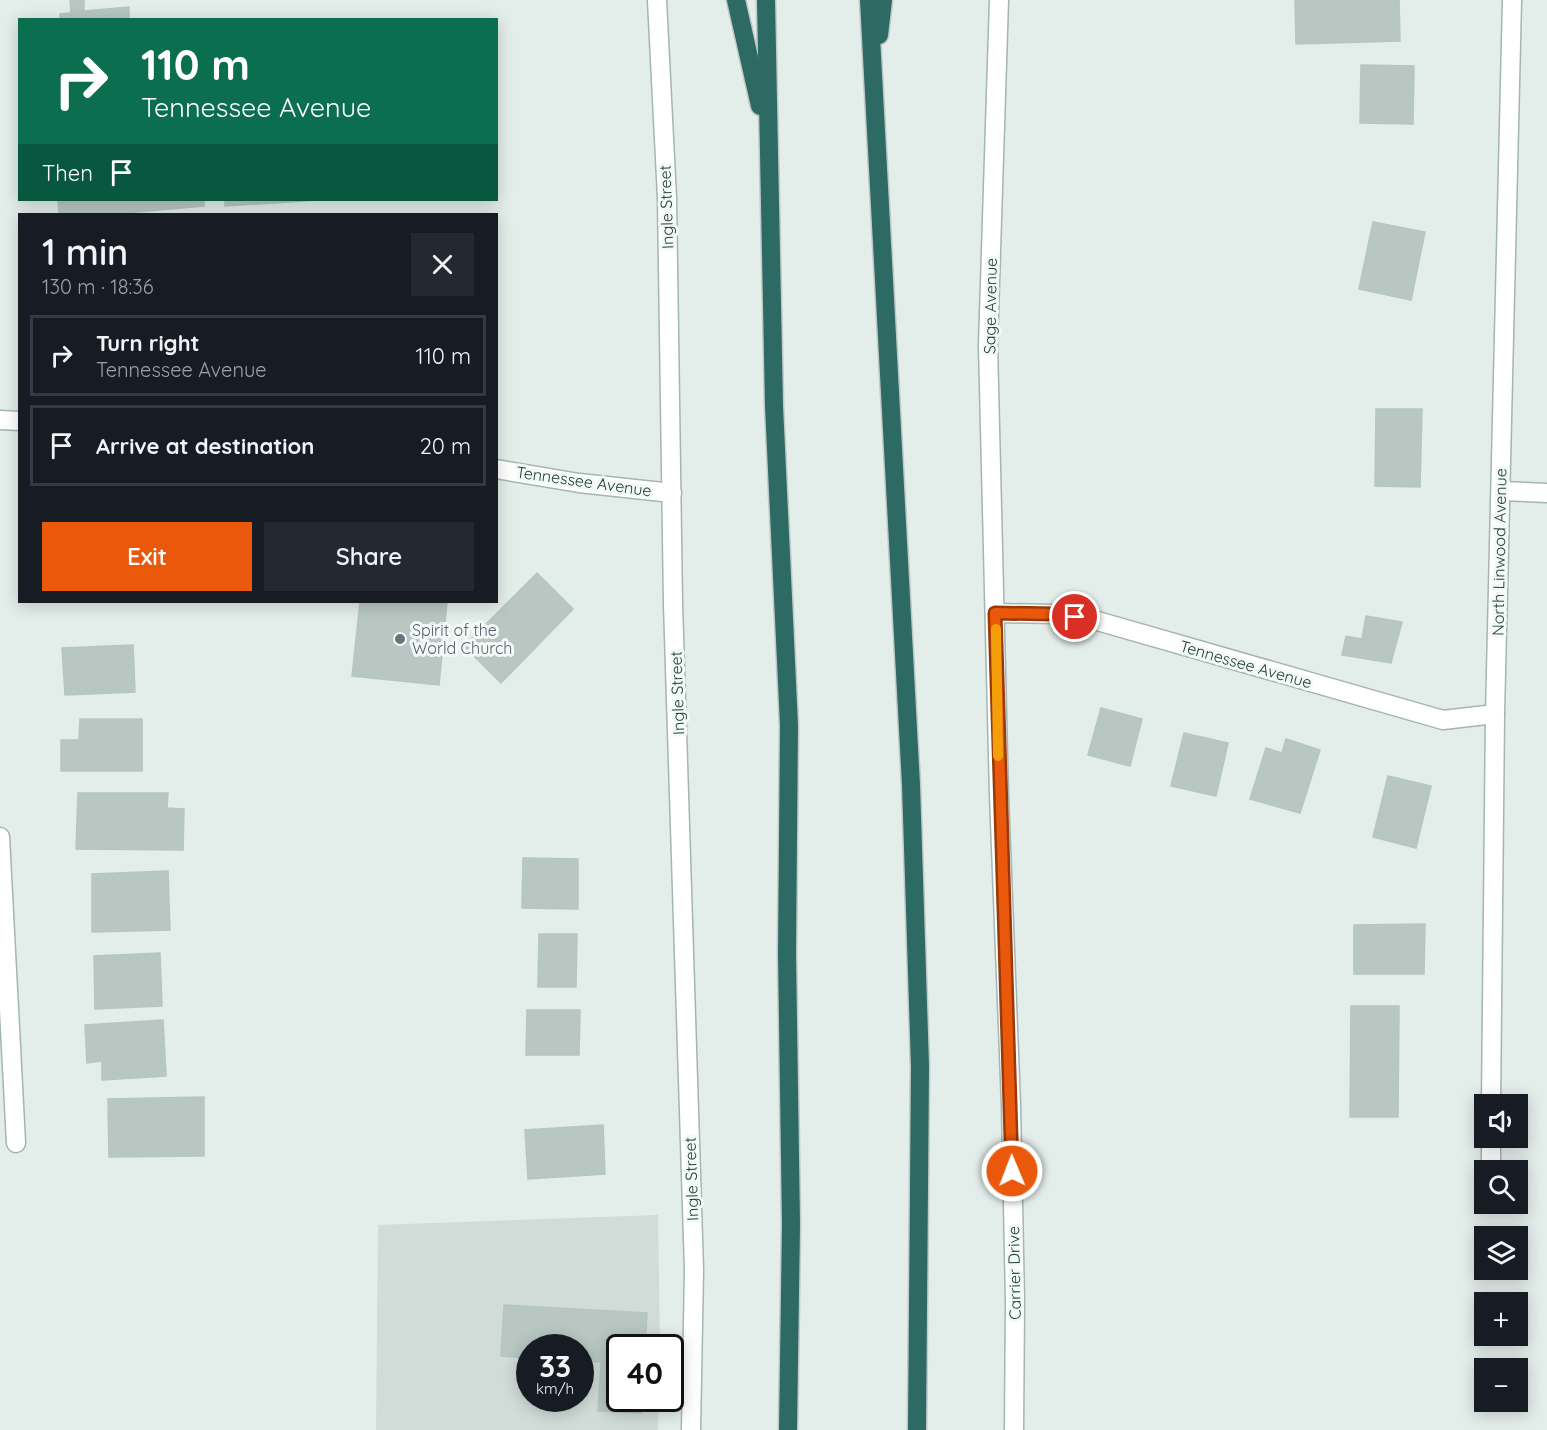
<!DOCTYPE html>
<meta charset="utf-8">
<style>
body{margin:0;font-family:Quicksand,sans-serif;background:#242831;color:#f1f3f6;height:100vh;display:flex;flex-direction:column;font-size:22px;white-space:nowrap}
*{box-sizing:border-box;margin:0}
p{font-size:20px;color:#9ea1a6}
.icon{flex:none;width:33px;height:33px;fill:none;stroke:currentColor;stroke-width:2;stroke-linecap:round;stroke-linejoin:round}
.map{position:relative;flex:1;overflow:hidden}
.sheet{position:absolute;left:18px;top:213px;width:480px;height:390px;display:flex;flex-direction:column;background:#171b24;border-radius:0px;box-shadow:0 3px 15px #0003}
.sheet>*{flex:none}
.guide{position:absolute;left:18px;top:18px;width:480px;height:183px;border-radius:0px;box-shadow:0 3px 15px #0003;background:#0b6e4f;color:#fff;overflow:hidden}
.tools{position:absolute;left:1474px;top:1094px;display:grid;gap:12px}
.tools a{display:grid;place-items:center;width:54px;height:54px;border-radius:0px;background:#171b24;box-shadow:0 3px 15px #0003;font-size:30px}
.speed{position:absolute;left:516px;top:1334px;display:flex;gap:12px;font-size:30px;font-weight:700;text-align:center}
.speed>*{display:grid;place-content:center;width:78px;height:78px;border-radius:50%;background:#171b24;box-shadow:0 3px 15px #0003;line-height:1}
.speed small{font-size:15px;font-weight:400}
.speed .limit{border:3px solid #111;border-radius:9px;background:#fff;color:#111}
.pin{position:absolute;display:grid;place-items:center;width:51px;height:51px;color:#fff;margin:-26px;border:3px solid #fff;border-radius:50%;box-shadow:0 2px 6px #0007}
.me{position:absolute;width:66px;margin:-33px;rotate:359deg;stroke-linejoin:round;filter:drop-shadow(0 0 4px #0008)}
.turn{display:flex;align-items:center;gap:21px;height:126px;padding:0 24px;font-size:27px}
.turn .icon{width:78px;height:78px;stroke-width:2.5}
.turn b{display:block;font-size:42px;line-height:51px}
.then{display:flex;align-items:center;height:57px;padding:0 24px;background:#0003;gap:12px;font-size:22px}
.round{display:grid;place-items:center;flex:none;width:63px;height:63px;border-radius:0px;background:#242831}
.head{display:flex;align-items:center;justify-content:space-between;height:102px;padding:0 24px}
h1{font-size:36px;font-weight:600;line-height:45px}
.button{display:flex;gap:12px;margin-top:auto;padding:12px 24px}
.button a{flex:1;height:69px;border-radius:0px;background:#ea580c;color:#fff;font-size:24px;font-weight:600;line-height:69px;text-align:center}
.button a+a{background:#242831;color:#f1f3f6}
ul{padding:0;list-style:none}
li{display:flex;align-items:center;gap:18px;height:81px;margin:0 12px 9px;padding:0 12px;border:3px solid #363941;border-radius:0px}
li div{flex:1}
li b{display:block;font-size:22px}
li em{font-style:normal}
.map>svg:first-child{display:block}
.built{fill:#d1dcd8;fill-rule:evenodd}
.building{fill:#b8c7c2;stroke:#b5c6c1;stroke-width:1.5}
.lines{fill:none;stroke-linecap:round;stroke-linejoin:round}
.minor-casing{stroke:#a5b5b1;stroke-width:21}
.tertiary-casing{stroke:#a5b5b1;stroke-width:21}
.motorway-casing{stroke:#c1c9c8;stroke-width:21}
.minor{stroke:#fff;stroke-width:18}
.tertiary{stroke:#fff;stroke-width:18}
.motorway{stroke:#2e6a64;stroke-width:18}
.route-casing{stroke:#983908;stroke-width:15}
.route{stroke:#ea580c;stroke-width:10}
.slow{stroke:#f59e0b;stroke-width:10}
.worship-dot{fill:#6b7280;stroke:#f3f9f7;stroke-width:2}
.labels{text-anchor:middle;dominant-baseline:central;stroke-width:6;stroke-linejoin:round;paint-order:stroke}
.street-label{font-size:16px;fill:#223e39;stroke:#f3f9f7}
.worship-label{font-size:16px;fill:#5b616d;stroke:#f3f9f7;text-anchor:start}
</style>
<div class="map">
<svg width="1547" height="1430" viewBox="0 0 1547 1430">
<rect width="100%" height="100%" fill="#e3ede9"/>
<path class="built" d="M658,1215L660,1347H620V1398H659L658,1430H376L378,1225ZM530,1347H580V1398H530Z"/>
<g class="building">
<path d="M70,0H84V11L129,7V20H60V14L71,13Z"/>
<path d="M1295,0H1399L1400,41L1296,44Z"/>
<path d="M1361,65L1414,66L1413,124L1360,123Z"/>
<path d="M58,200H204V206L114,214H59Z"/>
<path d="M225,200H319L225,206Z"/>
<path d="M1373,222L1425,232L1411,300L1359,289Z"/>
<path d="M1376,409H1422L1420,487L1375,486Z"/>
<path d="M537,573L573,609L501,683L464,646Z"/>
<path d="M360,602H447L439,685L352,676Z"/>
<path d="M1366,616L1402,622L1391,663L1342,655L1346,636L1362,639Z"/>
<path d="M133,645L135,692L65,695L62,648Z"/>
<path d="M1101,708L1142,719L1130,766L1088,755Z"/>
<path d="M80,719H142V771H61V740H79Z"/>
<path d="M1184,733L1228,743L1216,796L1171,786Z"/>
<path d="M1286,739L1320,750L1300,813L1250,799L1266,748L1282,753Z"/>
<path d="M1388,776L1431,786L1416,848L1373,837Z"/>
<path d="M78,793H168L167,808L184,809L183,850L76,849Z"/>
<path d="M523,858L578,859V909L522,908Z"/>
<path d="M168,871L170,930L92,932V874Z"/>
<path d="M1425,924L1424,974H1354V925Z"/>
<path d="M539,934H577L576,987H538Z"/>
<path d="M160,953L162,1006L95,1009L94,956Z"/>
<path d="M1351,1006H1399L1398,1117H1350Z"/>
<path d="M527,1010H580L579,1055H526Z"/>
<path d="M163,1020L166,1076L102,1080V1061L87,1063L85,1025Z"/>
<path d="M204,1097V1156L109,1157L108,1099Z"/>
<path d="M603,1125L605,1174L528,1179L525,1130Z"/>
<path d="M504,1305L647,1313L645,1347H620V1398H642L641,1413L598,1411L601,1362L580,1361V1347H530V1358L501,1356Z"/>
</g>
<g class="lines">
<g class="minor-casing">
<g id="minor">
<path d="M0,420L20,421"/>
<path d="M496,469L579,483L672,493"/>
<path d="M1501,491L1547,493"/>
<path d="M995,613L1055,614L1094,620L1443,720L1495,714"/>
<path d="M0,837L16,1143"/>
<path d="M1491,1104L1495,714L1512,0"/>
<path d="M1491,1170V1137"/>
</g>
</g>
<g class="tertiary-casing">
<g id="tertiary">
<path d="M657,0L667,198L673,604L694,1270L691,1430"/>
<path d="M999,0L988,345L999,796L1011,1105L1015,1302L1014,1430"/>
</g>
</g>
<g class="motorway-casing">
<g id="motorway">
<path d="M736,0L760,106"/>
<path d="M766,0L774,406L789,725L787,953L791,1224L788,1430"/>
<path d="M869,0L911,785L920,1066L917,1430"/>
<path d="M879,35L883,0"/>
</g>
</g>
<use href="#minor" class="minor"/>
<use href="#tertiary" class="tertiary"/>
<use href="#motorway" class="motorway"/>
</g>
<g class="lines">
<g class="route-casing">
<path id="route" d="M1012,1171L995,613L1055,614L1075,617"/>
</g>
<use href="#route" class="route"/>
<path class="slow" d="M996,629L998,756"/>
</g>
<circle class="worship-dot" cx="400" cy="639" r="6"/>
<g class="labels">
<g class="street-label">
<text transform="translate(666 207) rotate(-92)">Ingle Street</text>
<text transform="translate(990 306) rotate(-89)">Sage Avenue</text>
<text transform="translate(584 481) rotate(8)">Tennessee Avenue</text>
<text transform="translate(1499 552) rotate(-89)">North Linwood Avenue</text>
<text transform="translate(1246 664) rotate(16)">Tennessee Avenue</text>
<text transform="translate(677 693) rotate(-92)">Ingle Street</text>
<text transform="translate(691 1179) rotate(-92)">Ingle Street</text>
<text transform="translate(1014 1273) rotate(-91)">Carrier Drive</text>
</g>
<g class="worship-label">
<text x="412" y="630">Spirit of the<tspan x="412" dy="18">World Church</tspan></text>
</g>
</g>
</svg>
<div class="tools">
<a><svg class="icon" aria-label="sound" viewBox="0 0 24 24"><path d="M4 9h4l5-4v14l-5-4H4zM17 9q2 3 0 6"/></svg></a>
<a><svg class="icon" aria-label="search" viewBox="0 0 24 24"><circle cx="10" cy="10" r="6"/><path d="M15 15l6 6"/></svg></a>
<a><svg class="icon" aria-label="layers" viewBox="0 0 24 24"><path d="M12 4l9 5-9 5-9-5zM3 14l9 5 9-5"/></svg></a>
<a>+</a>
<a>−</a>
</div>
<div class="speed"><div>33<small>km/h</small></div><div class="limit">40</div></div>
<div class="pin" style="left:1075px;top:617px;background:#d93025"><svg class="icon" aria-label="arrive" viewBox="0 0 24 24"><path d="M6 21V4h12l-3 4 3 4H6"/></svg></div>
<svg class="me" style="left:1012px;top:1171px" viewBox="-20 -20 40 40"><circle r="17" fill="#ea580c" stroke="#fff" stroke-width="3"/><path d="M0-11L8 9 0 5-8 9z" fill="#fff"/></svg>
<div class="guide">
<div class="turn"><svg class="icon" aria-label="right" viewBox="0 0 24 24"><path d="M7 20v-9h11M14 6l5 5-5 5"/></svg><div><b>110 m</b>Tennessee Avenue</div></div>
<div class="then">Then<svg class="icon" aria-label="arrive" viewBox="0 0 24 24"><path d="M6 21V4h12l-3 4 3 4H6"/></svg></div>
</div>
<section class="sheet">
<div class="head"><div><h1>1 min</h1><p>130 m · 18:36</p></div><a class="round"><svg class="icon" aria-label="close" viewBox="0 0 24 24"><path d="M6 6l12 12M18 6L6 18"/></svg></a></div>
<ul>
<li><svg class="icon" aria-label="right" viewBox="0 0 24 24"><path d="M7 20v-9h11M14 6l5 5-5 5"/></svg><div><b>Turn right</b><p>Tennessee Avenue</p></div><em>110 m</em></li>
<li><svg class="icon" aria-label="arrive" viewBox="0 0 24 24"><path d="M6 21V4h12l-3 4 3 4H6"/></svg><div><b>Arrive at destination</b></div><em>20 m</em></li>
</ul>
<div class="button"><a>Exit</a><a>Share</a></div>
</section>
</div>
